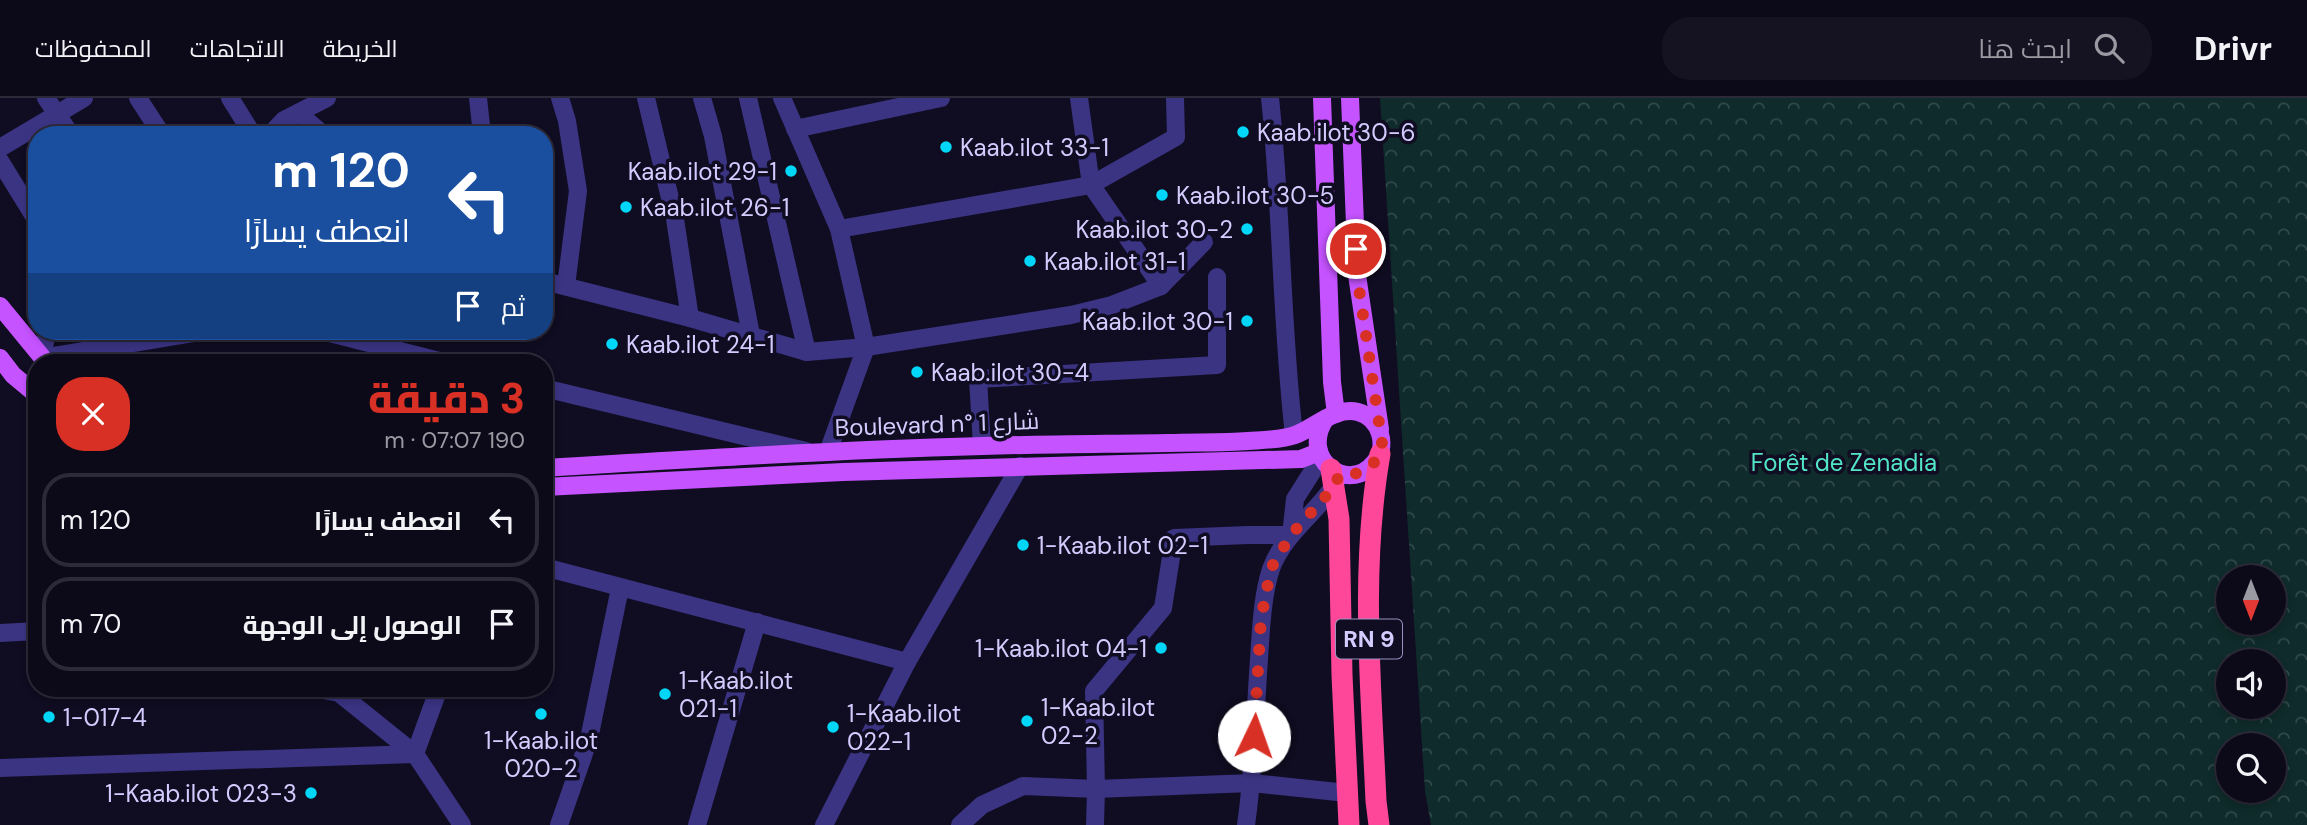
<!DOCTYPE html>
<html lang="ar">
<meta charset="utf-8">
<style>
body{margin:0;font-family:"DM Sans",Cairo,sans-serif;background:#151222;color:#f1f3f6;direction:rtl;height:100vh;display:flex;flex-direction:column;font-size:26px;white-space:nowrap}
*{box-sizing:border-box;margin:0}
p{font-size:23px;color:#9a9aa2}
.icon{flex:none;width:38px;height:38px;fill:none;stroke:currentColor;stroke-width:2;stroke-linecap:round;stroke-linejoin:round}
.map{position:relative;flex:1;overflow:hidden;direction:ltr}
.drawer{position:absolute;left:28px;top:256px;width:525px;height:343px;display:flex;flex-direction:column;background:#0c0919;border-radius:28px;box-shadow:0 4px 10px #0003,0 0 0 2px #2c2a38;direction:rtl}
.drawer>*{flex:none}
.top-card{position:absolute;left:28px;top:28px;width:525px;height:214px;border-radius:28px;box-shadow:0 4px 10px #0003,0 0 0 2px #2c2a38;direction:rtl;background:#1a4fa0;color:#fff;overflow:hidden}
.needle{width:46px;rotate:180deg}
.tools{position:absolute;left:2216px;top:467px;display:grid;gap:14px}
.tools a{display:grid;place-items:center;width:70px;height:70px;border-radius:50%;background:#0c0919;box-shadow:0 4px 10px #0003,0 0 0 2px #2c2a38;font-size:35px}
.pin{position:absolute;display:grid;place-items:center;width:60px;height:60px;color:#fff;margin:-30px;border:4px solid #fff;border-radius:50%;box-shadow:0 2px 7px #0007}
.me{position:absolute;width:77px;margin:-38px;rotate:3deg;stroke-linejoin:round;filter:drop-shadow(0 0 5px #0008)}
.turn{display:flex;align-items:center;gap:24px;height:147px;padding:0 28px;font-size:32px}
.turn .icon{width:91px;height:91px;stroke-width:2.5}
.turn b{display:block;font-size:49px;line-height:60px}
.then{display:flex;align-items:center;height:66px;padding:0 28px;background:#0003;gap:14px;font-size:26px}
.round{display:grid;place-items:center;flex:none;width:74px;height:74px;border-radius:28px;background:#151222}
.headline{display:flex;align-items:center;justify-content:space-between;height:119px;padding:0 28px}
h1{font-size:42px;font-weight:800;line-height:52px;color:#d93025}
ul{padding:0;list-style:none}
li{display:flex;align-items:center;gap:21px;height:94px;margin:0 14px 10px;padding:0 14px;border:4px solid #2c2a38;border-radius:28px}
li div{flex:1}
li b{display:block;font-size:26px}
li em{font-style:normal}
header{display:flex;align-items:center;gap:42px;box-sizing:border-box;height:98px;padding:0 35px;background:#0c0919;border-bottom:2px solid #2c2a38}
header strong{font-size:33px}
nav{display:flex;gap:38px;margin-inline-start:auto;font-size:24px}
.search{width:490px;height:63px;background:#151222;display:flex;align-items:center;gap:18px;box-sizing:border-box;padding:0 24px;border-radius:28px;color:#9a9aa2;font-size:26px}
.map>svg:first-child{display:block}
.forest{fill:url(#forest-crowns);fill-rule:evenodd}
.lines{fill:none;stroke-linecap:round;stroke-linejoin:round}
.minor{stroke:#3a3483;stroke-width:18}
.major{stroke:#c553ff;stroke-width:18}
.highway{stroke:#ff4799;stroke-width:21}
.route{stroke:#d93025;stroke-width:12;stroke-dasharray:0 21.6}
.poi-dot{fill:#00d6f7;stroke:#100c21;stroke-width:2.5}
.labels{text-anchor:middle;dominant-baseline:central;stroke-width:7;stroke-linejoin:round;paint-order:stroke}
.shield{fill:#100c21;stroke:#9992bc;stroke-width:2}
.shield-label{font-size:23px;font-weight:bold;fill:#d4ccff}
.poi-label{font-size:24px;fill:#d4ccff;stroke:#100c21;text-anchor:start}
.street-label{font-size:24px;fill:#d4ccff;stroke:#100c21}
.park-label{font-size:24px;fill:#52e5c5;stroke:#100c21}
</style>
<header>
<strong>Drivr</strong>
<div class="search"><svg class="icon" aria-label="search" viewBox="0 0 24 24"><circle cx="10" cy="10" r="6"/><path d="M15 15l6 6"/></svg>ابحث هنا</div>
<nav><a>الخريطة</a><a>الاتجاهات</a><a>المحفوظات</a></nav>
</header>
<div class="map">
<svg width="2307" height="727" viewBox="0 0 2307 727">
<defs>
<pattern id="forest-crowns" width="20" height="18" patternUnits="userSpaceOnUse" patternTransform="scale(1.75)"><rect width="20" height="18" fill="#0f2b2b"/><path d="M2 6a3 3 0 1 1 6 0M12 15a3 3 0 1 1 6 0" fill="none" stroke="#31494b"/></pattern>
</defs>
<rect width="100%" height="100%" fill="#100c21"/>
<path class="forest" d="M1380,0H2307V727H1431L1425,693ZM2228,480H2273V525H2228ZM2228,564H2273V609H2228ZM2228,648H2273V693H2228Z"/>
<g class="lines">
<g class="minor">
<path d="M46,0L71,37"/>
<path d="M138,0L162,37"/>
<path d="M230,0L253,37"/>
<path d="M478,0L482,37"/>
<path d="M560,0L567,23L578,93L566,188"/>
<path d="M646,0L675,121L690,220"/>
<path d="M702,0L713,38L751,237"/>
<path d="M748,0L807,254"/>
<path d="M782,0L839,131L866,249L828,354"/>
<path d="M1079,0L1091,87L1161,188"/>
<path d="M1270,0C1282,112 1281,225 1294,337"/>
<path d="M298,15L324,37"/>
<path d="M795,31L941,0"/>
<path d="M270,37L284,22L327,0"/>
<path d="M0,50L84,0"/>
<path d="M0,63L37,123"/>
<path d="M839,131L1091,87L1176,39L1175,0"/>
<path d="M544,183L690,220L807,254L866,249L1071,217L1112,207L1161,188L1204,144"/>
<path d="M47,233L42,260L205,233"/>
<path d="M322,233L443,264"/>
<path d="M544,290L806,353"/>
<path d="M982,348L978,281L1217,267V179"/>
<path d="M1291,437L1295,401L1321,360"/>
<path d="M544,469L907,564"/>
<path d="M0,535L37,533"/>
<path d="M313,590L339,595L415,656L462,727"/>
<path d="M0,670L415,656L439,590"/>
<path d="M559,727L589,641L620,490"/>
<path d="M697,727L757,524"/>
<path d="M824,727L907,564L1020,368"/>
<path d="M960,727L982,707L1023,688L1096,691L1252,685L1347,695"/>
<path d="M1095,727L1096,691L1094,593L1163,510L1174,440L1248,437H1291"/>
<path d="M1246,727C1254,672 1255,617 1259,561C1261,533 1262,498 1271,471C1284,434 1321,413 1338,380"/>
</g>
<g class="major">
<path d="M1322,0L1332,284L1336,316"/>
<path d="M1350,0L1357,177L1380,331"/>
<path d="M0,208L46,264"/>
<path d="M0,260L13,277L37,297"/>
<path d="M544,370C690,361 837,352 983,348C1045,346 1107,346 1168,345C1195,344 1222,345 1248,343C1262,342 1281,342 1295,337C1315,330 1335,308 1358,314C1380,320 1389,348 1374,365C1348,397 1298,360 1326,320"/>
<path d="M544,389L843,374L1301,361L1319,354"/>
</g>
<g class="highway">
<path d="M1331,371L1339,421L1342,577L1349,727"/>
<path d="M1379,727L1376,703C1371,588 1360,470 1380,356"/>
</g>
</g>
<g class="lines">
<path class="route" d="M1254,638L1261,521L1271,470L1291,437L1333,390L1340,376C1363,379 1378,368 1382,345L1357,177L1356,151"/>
</g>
<g class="poi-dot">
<circle cx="1243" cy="34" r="7"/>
<circle cx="946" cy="49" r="7"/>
<circle cx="791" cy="73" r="7"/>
<circle cx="1162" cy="97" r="7"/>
<circle cx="626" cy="109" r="7"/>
<circle cx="1247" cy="131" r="7"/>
<circle cx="1030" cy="163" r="7"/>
<circle cx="1247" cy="223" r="7"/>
<circle cx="612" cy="246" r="7"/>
<circle cx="917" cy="274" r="7"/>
<circle cx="1023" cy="447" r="7"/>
<circle cx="1161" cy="550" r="7"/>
<circle cx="665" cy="596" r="7"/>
<circle cx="541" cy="616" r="7"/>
<circle cx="49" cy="619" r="7"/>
<circle cx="1027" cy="623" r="7"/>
<circle cx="833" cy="629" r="7"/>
<circle cx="311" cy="695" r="7"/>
</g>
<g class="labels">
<rect class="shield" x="1336" y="521.5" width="66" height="39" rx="5"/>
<g class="shield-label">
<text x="1369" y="541">RN 9</text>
</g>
<g class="poi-label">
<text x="1257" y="34">Kaab.ilot 30-6</text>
<text x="960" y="49">Kaab.ilot 33-1</text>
<text x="777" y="73" text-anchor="end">Kaab.ilot 29-1</text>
<text x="1176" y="97">Kaab.ilot 30-5</text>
<text x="640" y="109">Kaab.ilot 26-1</text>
<text x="1233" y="131" text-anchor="end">Kaab.ilot 30-2</text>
<text x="1044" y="163">Kaab.ilot 31-1</text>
<text x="1233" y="223" text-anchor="end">Kaab.ilot 30-1</text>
<text x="626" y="246">Kaab.ilot 24-1</text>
<text x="931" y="274">Kaab.ilot 30-4</text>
<text x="1037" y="447">1-Kaab.ilot 02-1</text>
<text x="1147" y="550" text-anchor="end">1-Kaab.ilot 04-1</text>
<text x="679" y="582">1-Kaab.ilot<tspan x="679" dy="28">021-1</tspan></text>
<text x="1041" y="609">1-Kaab.ilot<tspan x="1041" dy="28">02-2</tspan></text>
<text x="847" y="615">1-Kaab.ilot<tspan x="847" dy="28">022-1</tspan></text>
<text x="63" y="619">1-017-4</text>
<text x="541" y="642" text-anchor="middle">1-Kaab.ilot<tspan x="541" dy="28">020-2</tspan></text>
<text x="297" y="695" text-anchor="end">1-Kaab.ilot 023-3</text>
</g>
<g class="street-label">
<text transform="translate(937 326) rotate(-2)">Boulevard n° شارع 1</text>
</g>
<g class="park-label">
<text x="1844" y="364">Forêt de Zenadia</text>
</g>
</g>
</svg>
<div class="tools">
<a><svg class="needle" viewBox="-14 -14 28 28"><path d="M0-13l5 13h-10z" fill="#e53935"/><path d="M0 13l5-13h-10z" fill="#9a9aa2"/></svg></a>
<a><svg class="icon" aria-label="sound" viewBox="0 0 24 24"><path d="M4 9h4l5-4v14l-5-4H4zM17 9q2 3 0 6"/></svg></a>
<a><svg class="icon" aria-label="search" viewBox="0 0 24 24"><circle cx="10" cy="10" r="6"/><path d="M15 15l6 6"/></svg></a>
</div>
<div class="pin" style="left:1356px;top:151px;background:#d93025"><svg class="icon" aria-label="arrive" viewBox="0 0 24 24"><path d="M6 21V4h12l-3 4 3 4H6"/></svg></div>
<svg class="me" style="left:1254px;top:638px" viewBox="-20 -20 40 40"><circle r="19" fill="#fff"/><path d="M0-13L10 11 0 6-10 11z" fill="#d93025"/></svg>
<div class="top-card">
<div class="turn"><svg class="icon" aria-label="left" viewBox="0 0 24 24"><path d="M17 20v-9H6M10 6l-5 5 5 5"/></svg><div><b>120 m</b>انعطف يسارًا</div></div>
<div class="then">ثم<svg class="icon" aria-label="arrive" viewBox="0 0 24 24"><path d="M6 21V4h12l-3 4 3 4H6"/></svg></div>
</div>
<section class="drawer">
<div class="headline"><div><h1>3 دقيقة</h1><p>190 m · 07:07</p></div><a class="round" style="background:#d93025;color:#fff"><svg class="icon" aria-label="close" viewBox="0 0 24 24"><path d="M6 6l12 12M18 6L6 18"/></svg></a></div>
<ul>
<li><svg class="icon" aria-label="left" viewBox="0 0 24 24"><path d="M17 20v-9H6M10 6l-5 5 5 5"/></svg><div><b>انعطف يسارًا</b></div><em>120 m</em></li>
<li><svg class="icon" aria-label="arrive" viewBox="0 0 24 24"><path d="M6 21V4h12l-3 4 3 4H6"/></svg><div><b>الوصول إلى الوجهة</b></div><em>70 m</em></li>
</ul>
</section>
</div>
